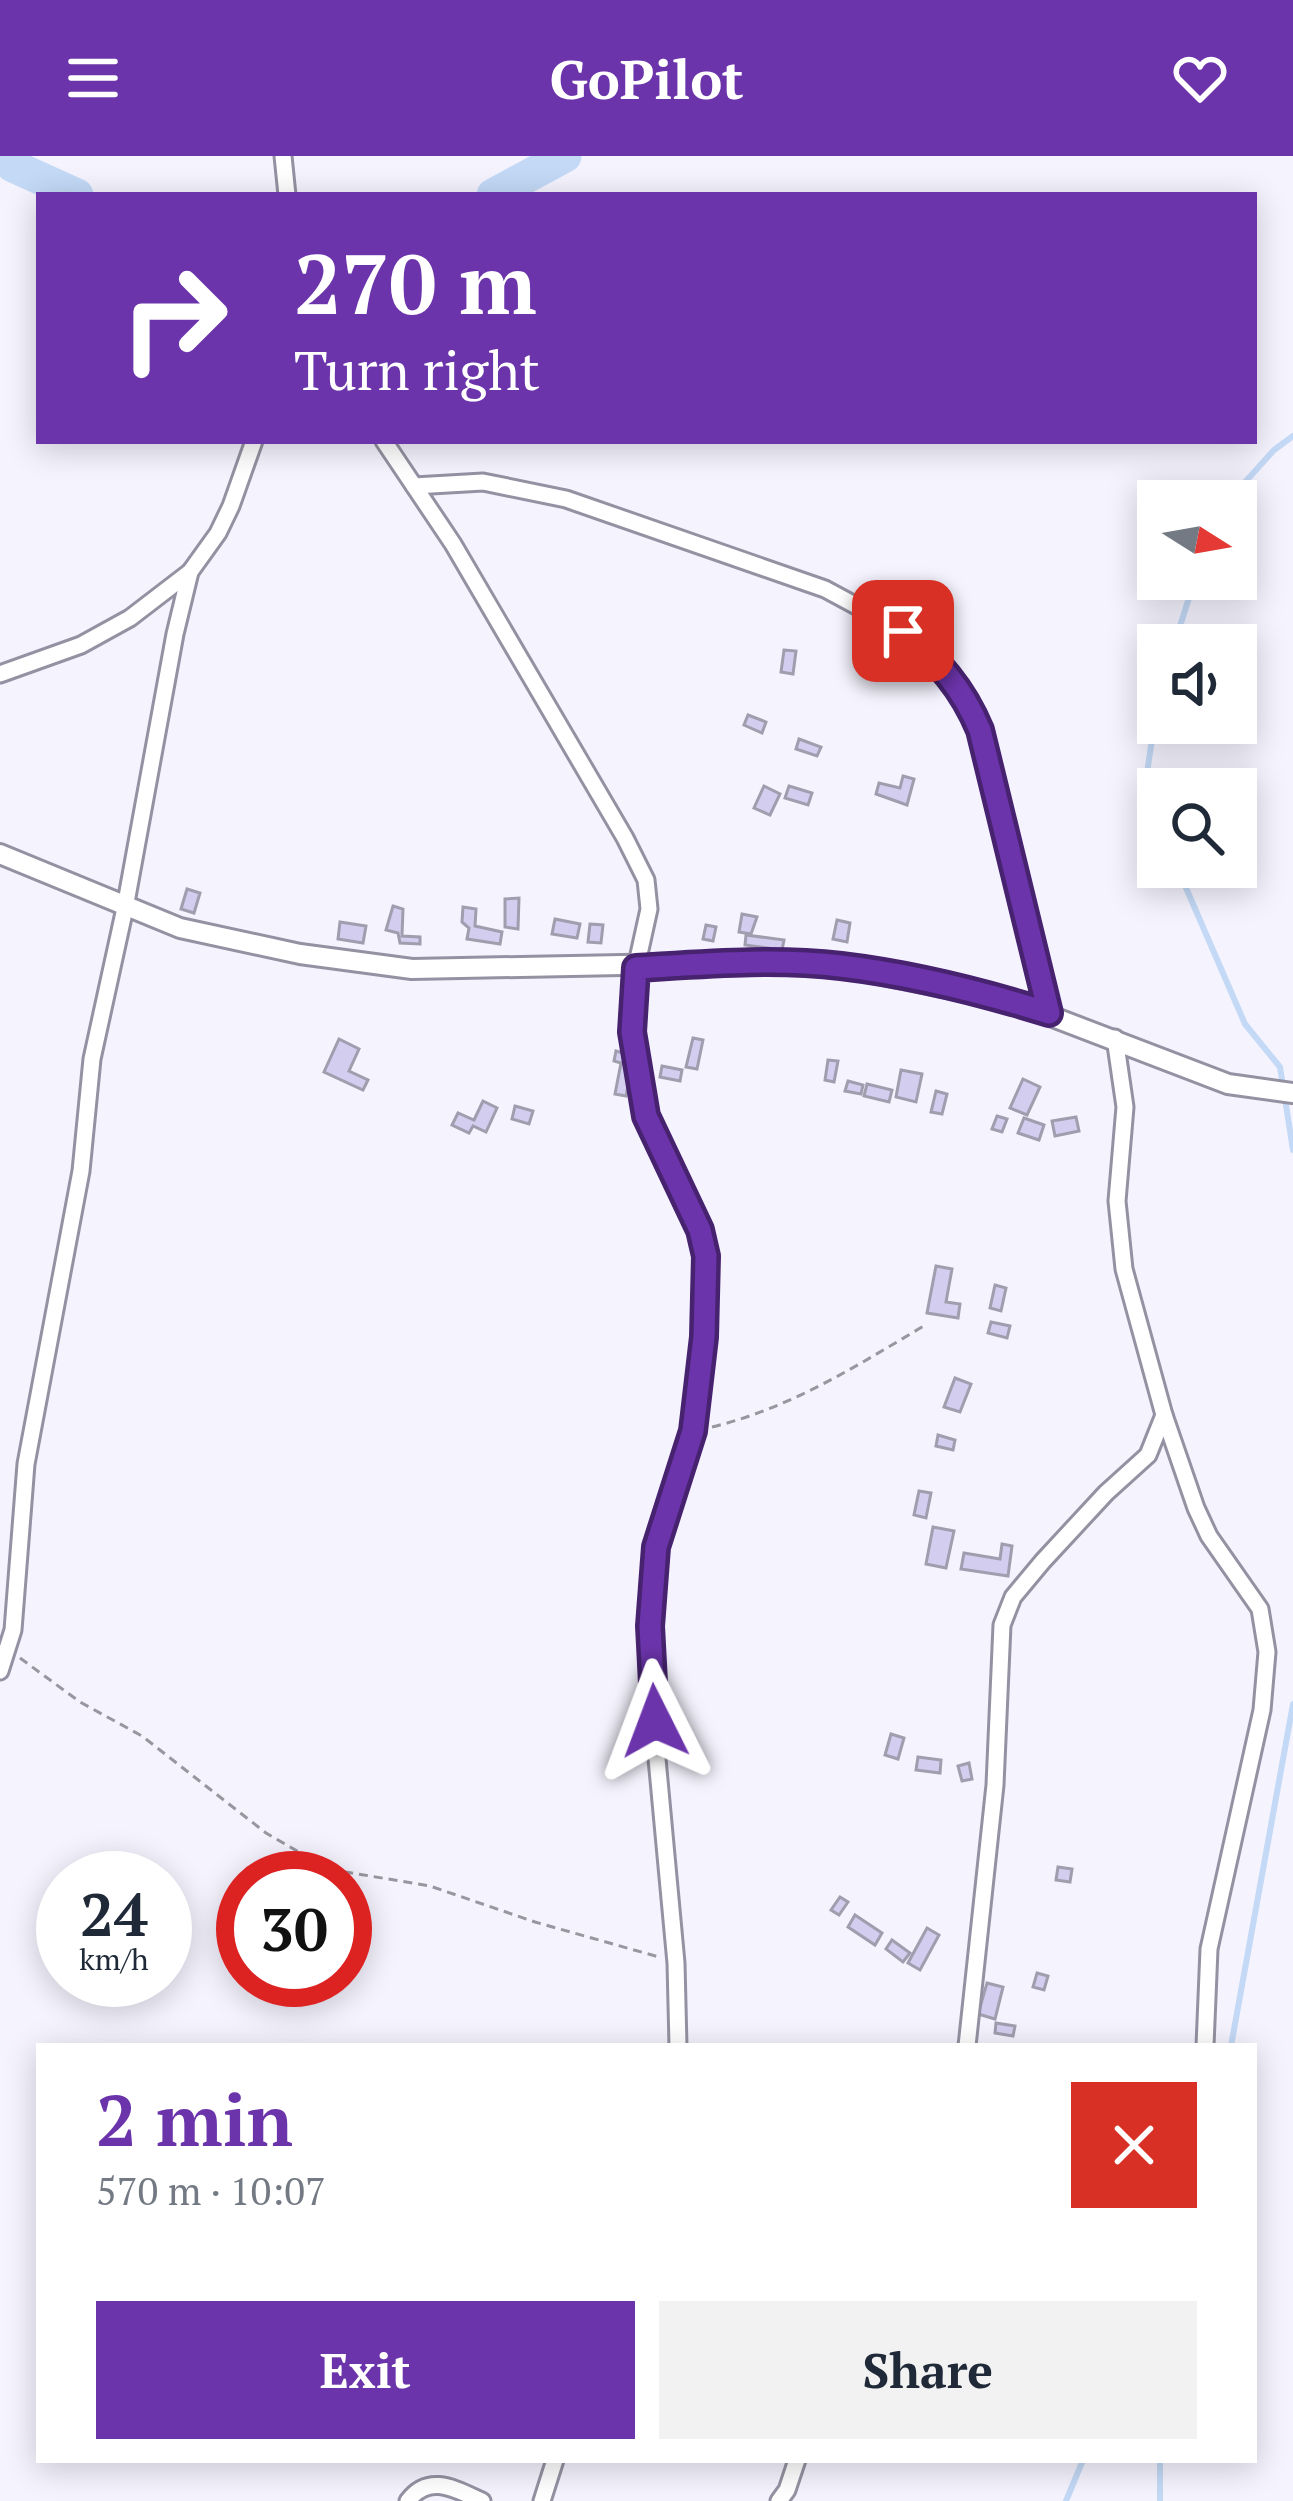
<!DOCTYPE html>
<meta charset="utf-8">
<style>
body{margin:0;font-family:"PT Serif",serif;background:#f2f2f3;color:#1f2937;height:100vh;display:flex;flex-direction:column;font-size:45px;white-space:nowrap}
*{box-sizing:border-box;margin:0}
p{font-size:39px;color:#747a83}
.icon{flex:none;width:66px;height:66px;fill:none;stroke:currentColor;stroke-width:2;stroke-linecap:round;stroke-linejoin:round}
.map{position:relative;flex:1;overflow:hidden}
.panel{position:absolute;left:36px;top:1887px;width:1221px;height:420px;display:flex;flex-direction:column;background:#fff;border-radius:0px;box-shadow:0 6px 30px #0003}
.panel>*{flex:none}
.hud{position:absolute;left:36px;top:36px;width:1221px;height:252px;border-radius:0px;box-shadow:0 6px 30px #0003;background:#6c34ab;color:#fff;overflow:hidden}
.needle{width:78px;rotate:101deg}
.tools{position:absolute;left:1137px;top:324px;display:grid;gap:24px}
.tools a{display:grid;place-items:center;width:120px;height:120px;border-radius:0px;background:#fff;box-shadow:0 6px 30px #0003;font-size:60px}
.speed{position:absolute;left:36px;top:1695px;display:flex;gap:24px;font-size:60px;font-weight:700;text-align:center}
.speed>*{display:grid;place-content:center;width:156px;height:156px;border-radius:50%;background:#fff;box-shadow:0 6px 30px #0003;line-height:1}
.speed small{font-size:30px;font-weight:400}
.speed .limit{border:18px solid #d22;background:#fff;color:#111}
.pin{position:absolute;display:grid;place-items:center;width:102px;height:102px;color:#fff;margin:-51px;border-radius:24px;box-shadow:0 6px 18px #0006}
.me{position:absolute;width:132px;margin:-66px;rotate:357deg;stroke-linejoin:round;filter:drop-shadow(0 0 9px #0008)}
.turn{display:flex;align-items:center;gap:42px;height:252px;padding:0 60px;font-size:54px}
.turn .icon{width:156px;height:156px;stroke-width:2.5}
.turn b{display:block;font-size:84px;line-height:102px}
.round{display:grid;place-items:center;flex:none;width:126px;height:126px;border-radius:0px;background:#f2f2f3}
.head{display:flex;align-items:center;justify-content:space-between;height:204px;padding:0 60px}
h1{font-size:72px;font-weight:700;line-height:90px;color:#6c34ab}
.primary-button{display:flex;gap:24px;margin-top:auto;padding:24px 60px}
.primary-button a{flex:1;height:138px;border-radius:0px;background:#6c34ab;color:#fff;font-size:48px;font-weight:700;line-height:138px;text-align:center}
.primary-button a+a{background:#f2f2f3;color:#1f2937}
header{display:flex;justify-content:space-between;align-items:center;height:156px;padding:0 60px;background:#6c34ab;color:#fff;font-size:54px;font-weight:700}
.map>svg:first-child{display:block}
.lines{fill:none;stroke-linecap:round;stroke-linejoin:round}
.stream{stroke:#c3d9f6;stroke-width:6}
.river{stroke:#c3d9f6;stroke-width:33}
.building{fill:#d3cdef;stroke:#a09eae;stroke-width:3}
.minor-casing{stroke:#9492a2;stroke-width:21}
.tertiary-casing{stroke:#9492a2;stroke-width:24}
.path{stroke:#9897a0;stroke-width:3;stroke-dasharray:9 6;stroke-linecap:butt}
.minor{stroke:#fff;stroke-width:15}
.tertiary{stroke:#fff;stroke-width:18}
.route-casing{stroke:#46226f;stroke-width:30}
.route{stroke:#6c34ab;stroke-width:21}
</style>
<header><svg class="icon" aria-label="menu" viewBox="0 0 24 24"><path d="M4 6h16M4 12h16M4 18h16"/></svg>GoPilot<svg class="icon" aria-label="heart" viewBox="0 0 24 24"><path d="M12 20l-8-8c-3-5 5-10 8-4 3-6 11-1 8 4z"/></svg></header>
<div class="map">
<svg width="1293" height="2345" viewBox="0 0 1293 2345">
<rect width="100%" height="100%" fill="#f5f3fe"/>
<g class="lines">
<g class="stream">
<path d="M1228,345L1274,294L1293,280"/>
<path d="M1174,489L1195,423"/>
<path d="M1158,543L1147,617L1158,652"/>
<path d="M1177,711L1245,868L1280,911L1293,994"/>
<path d="M1231,1890L1293,1548"/>
<path d="M1066,2345L1083,2304"/>
<path d="M1160,2345V2304"/>
</g>
<g class="river">
<path d="M12,0L13,10L77,39"/>
<path d="M493,39L565,0"/>
</g>
</g>
<g class="building">
<path d="M784,494L796,495L793,518L781,516Z"/>
<path d="M748,559L766,566L762,577L744,569Z"/>
<path d="M799,583L821,591L817,600L796,593Z"/>
<path d="M903,620L914,623L907,649L876,638L879,627L900,632Z"/>
<path d="M764,630L780,638L770,659L754,652Z"/>
<path d="M789,630L812,637L808,649L785,642Z"/>
<path d="M187,733L200,737L194,757L181,753Z"/>
<path d="M519,742L518,773L505,771V743Z"/>
<path d="M393,750L403,753L402,780L420,781V788L400,787L398,777L386,774Z"/>
<path d="M463,751L476,753L475,770L502,776L500,788L467,783L469,772L462,766Z"/>
<path d="M742,758L757,761L751,778L739,776Z"/>
<path d="M555,763L580,768L577,782L552,778Z"/>
<path d="M837,764L850,767L847,786L833,783Z"/>
<path d="M340,766L366,770L363,787L338,783Z"/>
<path d="M590,768L603,769L601,787L588,786Z"/>
<path d="M706,769L716,771L713,785L703,783Z"/>
<path d="M746,779L784,784L782,794L745,789Z"/>
<path d="M693,882L703,884L697,913L686,911Z"/>
<path d="M339,883L359,893L349,915L368,924L363,934L324,916Z"/>
<path d="M616,895L634,900L626,940L615,938L621,907L614,905Z"/>
<path d="M828,904L838,905L834,926L825,924Z"/>
<path d="M662,910L682,914L680,925L660,921Z"/>
<path d="M901,914L922,918L916,946L896,941Z"/>
<path d="M1023,923L1040,931L1027,959L1010,952Z"/>
<path d="M848,925L863,929L861,938L845,935Z"/>
<path d="M867,928L892,934L889,946L864,940Z"/>
<path d="M936,935L947,938L942,958L931,956Z"/>
<path d="M483,945L497,952L486,976L473,970L469,977L452,969L458,957L474,964Z"/>
<path d="M515,950L533,955L529,968L512,963Z"/>
<path d="M997,960L1007,963L1002,976L992,973Z"/>
<path d="M1076,961L1079,975L1055,980L1052,965Z"/>
<path d="M1024,962L1044,969L1039,984L1018,977Z"/>
<path d="M936,1110L952,1113L946,1146L960,1148L958,1162L927,1157Z"/>
<path d="M995,1129L1006,1132L1001,1155L990,1152Z"/>
<path d="M991,1166L1010,1170L1007,1182L988,1177Z"/>
<path d="M955,1222L971,1228L960,1256L944,1251Z"/>
<path d="M938,1279L955,1284L953,1294L936,1290Z"/>
<path d="M919,1335L931,1337L926,1362L914,1359Z"/>
<path d="M933,1371L954,1375L946,1412L926,1408Z"/>
<path d="M1002,1388L1012,1390L1008,1420L961,1413L964,1397L1000,1403Z"/>
<path d="M891,1578L904,1582L898,1603L885,1599Z"/>
<path d="M918,1601L941,1604L940,1617L916,1614Z"/>
<path d="M969,1607L972,1623L962,1625L958,1610Z"/>
<path d="M1058,1711L1072,1713L1070,1726L1056,1724Z"/>
<path d="M840,1741L848,1746L839,1759L831,1754Z"/>
<path d="M855,1759L882,1777L875,1789L848,1771Z"/>
<path d="M927,1772L939,1779L920,1814L908,1807Z"/>
<path d="M892,1784L910,1797L903,1806L886,1793Z"/>
<path d="M1037,1817L1048,1820L1044,1834L1033,1831Z"/>
<path d="M987,1827L1003,1831L995,1863L978,1858Z"/>
<path d="M996,1867L1015,1870L1013,1880L995,1877Z"/>
</g>
<g class="lines">
<g class="minor-casing">
<g id="minor">
<path d="M283,0L287,39"/>
<path d="M384,285L453,388L625,682L646,724L649,753L636,812L632,876L641,938L656,988L700,1074L706,1100L704,1181L693,1275L656,1391L650,1470L656,1592L676,1807L678,1890"/>
<path d="M414,330L483,326L566,343L825,433L903,475L940,507L965,540L979,574L1049,857"/>
<path d="M0,518L81,489L130,462L190,416"/>
<path d="M1115,882L1125,951L1117,1045L1124,1113L1164,1259L1196,1352L1209,1380L1260,1453L1267,1496L1262,1554L1209,1793L1205,1890"/>
<path d="M0,1515L13,1474L26,1308L81,1015L92,903L125,752L175,478L190,416L218,377L231,350L254,285"/>
<path d="M967,1890L995,1629L1002,1469L1013,1441L1043,1405L1106,1337L1148,1299L1164,1259"/>
<path d="M408,2345C429,2317 455,2333 482,2345"/>
<path d="M542,2345L555,2304"/>
<path d="M779,2345L787,2334L797,2304"/>
</g>
</g>
<g class="tertiary-casing">
<path id="tertiary" d="M0,698L180,772L300,798L412,813L724,807L839,810L1011,845L1228,928L1293,937"/>
</g>
<g class="path">
<path d="M712,1271C791,1252 858,1209 927,1168"/>
<path d="M20,1502L80,1546L142,1580L266,1677L311,1703L346,1716L430,1730L535,1766L659,1801"/>
</g>
<use href="#minor" class="minor"/>
<use href="#tertiary" class="tertiary"/>
</g>
<g class="lines">
<g class="route-casing">
<path id="route" d="M655,1565L650,1470L656,1391L693,1275L704,1181L706,1100L700,1074L646,960L632,876L636,812C704,808 773,802 841,810C908,818 985,837 1049,857L980,574C962,531 938,505 903,475"/>
</g>
<use href="#route" class="route"/>
</g>
</svg>
<div class="tools">
<a><svg class="needle" viewBox="-14 -14 28 28"><path d="M0-13l5 13h-10z" fill="#e53935"/><path d="M0 13l5-13h-10z" fill="#747a83"/></svg></a>
<a><svg class="icon" aria-label="sound" viewBox="0 0 24 24"><path d="M4 9h4l5-4v14l-5-4H4zM17 9q2 3 0 6"/></svg></a>
<a><svg class="icon" aria-label="search" viewBox="0 0 24 24"><circle cx="10" cy="10" r="6"/><path d="M15 15l6 6"/></svg></a>
</div>
<div class="speed"><div>24<small>km/h</small></div><div class="limit">30</div></div>
<div class="pin" style="left:903px;top:475px;background:#d93025"><svg class="icon" aria-label="arrive" viewBox="0 0 24 24"><path d="M6 21V4h12l-3 4 3 4H6"/></svg></div>
<svg class="me" style="left:655px;top:1565px" viewBox="-20 -20 40 40"><path d="M0-17L14 15 0 8-14 15z" fill="#6c34ab" stroke="#fff" stroke-width="4"/></svg>
<div class="hud">
<div class="turn"><svg class="icon" aria-label="right" viewBox="0 0 24 24"><path d="M7 20v-9h11M14 6l5 5-5 5"/></svg><div><b>270 m</b>Turn right</div></div>
</div>
<section class="panel">
<div class="head"><div><h1>2 min</h1><p>570 m · 10:07</p></div><a class="round" style="background:#d93025;color:#fff"><svg class="icon" aria-label="close" viewBox="0 0 24 24"><path d="M6 6l12 12M18 6L6 18"/></svg></a></div>
<div class="primary-button"><a>Exit</a><a>Share</a></div>
</section>
</div>
